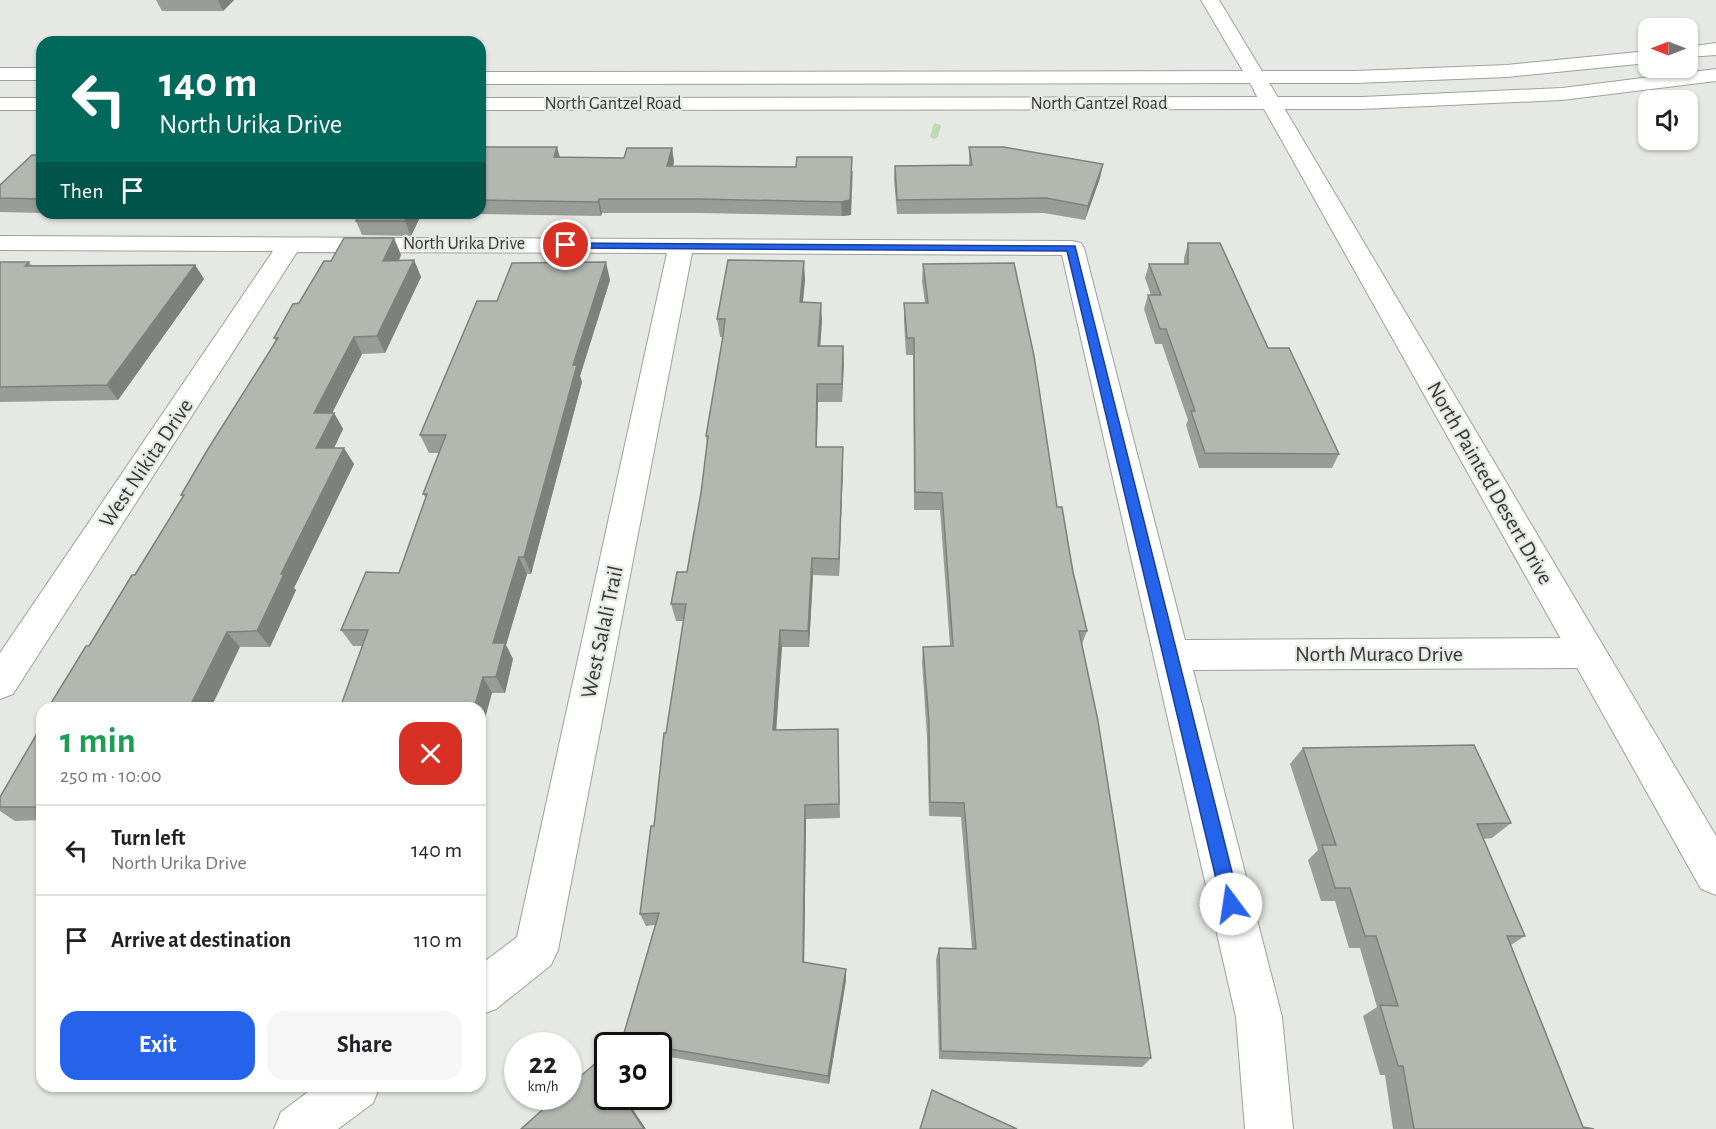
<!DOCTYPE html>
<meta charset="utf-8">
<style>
body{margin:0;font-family:"Alegreya Sans",sans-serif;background:#f6f6f6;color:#202124;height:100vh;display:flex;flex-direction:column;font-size:22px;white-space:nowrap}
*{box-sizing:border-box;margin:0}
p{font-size:20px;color:#757577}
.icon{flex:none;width:33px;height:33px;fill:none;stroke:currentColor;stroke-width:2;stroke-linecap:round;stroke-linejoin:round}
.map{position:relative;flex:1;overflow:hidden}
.sheet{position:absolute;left:36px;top:702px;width:450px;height:390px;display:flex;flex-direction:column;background:#fff;border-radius:18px;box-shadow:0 2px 4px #0004}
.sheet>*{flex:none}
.guide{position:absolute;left:36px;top:36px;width:450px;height:183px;border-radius:18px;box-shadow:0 2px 4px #0004;background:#00695c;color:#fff;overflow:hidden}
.needle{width:39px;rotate:270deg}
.controls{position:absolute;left:1638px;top:18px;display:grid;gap:12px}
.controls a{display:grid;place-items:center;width:60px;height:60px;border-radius:12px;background:#fff;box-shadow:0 2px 4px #0004;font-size:30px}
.speed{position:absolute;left:504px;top:1032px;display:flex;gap:12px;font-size:30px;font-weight:700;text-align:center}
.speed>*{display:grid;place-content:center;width:78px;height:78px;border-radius:50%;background:#fff;box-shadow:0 2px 4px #0004;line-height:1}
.speed small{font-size:15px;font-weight:400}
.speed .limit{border:3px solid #111;border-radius:9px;background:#fff;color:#111}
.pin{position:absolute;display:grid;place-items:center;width:51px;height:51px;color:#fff;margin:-26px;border:3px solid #fff;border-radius:50%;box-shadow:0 2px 6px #0007}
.me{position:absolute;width:66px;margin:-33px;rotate:346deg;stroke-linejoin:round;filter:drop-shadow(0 0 4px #0008)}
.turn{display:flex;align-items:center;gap:21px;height:126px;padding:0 24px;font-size:27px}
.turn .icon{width:78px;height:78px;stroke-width:2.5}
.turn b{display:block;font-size:42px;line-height:51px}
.then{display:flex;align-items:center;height:57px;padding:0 24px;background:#0003;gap:12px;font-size:22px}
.round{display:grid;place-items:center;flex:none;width:63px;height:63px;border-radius:18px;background:#f6f6f6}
.head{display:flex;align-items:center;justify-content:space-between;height:102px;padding:0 24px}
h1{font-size:36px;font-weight:600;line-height:45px;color:#1e9e55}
.button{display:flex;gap:12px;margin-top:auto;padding:12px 24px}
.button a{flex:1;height:69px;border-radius:18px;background:#2563eb;color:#fff;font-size:24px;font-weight:600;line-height:69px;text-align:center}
.button a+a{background:#f6f6f6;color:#202124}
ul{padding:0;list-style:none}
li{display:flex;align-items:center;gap:18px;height:90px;padding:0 24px;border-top:2px solid #e0e0e0}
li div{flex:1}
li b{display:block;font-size:22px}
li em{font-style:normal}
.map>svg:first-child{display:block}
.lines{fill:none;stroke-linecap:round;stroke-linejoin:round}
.stream{fill:#c1d9b1;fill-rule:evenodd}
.street-casing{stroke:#9ea19b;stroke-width:2}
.secondary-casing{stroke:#9ea19b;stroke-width:2}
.primary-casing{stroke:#9ea19b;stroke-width:2}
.street{fill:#fff;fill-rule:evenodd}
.secondary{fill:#fff;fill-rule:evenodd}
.primary{fill:#fff;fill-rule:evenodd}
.wall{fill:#9a9d97}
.shaded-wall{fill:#7d807b}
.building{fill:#b3b7b0;stroke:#7d807b;stroke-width:1.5}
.route{fill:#2563eb;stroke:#184099;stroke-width:1.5}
.labels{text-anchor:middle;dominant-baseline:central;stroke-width:4.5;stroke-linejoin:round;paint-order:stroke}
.far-street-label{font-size:18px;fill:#363835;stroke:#e6e9e3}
.street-label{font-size:22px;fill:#363835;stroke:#e6e9e3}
</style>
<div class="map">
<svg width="1716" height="1129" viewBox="0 0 1716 1129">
<rect width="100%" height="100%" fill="#e6e9e3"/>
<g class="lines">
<path class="stream" d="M934,123L941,125L938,137L934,139L930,137Z"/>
<g class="street-casing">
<g id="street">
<path d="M1201,0H1219L1274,91L1271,95H1257Z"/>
<path d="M0,236L1072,241L1081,243L1084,248L1185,640L1588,638L1601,643L1606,653L1601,663L1588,668L1193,670L1282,1017L1293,1129H1245L1236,1017L1062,255L692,253L558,950L551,965L496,1009L480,1015V965L517,937L667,253L297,252L13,694L0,699V653L273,251L0,250Z"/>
<path d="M316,1086H380L373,1103L338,1129H274L281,1112Z"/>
</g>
</g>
<g class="secondary-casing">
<path id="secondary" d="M1264,85L1271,87L1274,91L1716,836V895L1701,889L1254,91L1257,87Z"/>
</g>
<g class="primary-casing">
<g id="primary">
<path d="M1716,43V55L1688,57V47Z"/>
<path d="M1648,51V63L1507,77L1356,83L480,84V72L1356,71L1507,65Z"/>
<rect x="0" y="68" width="42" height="12"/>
<path d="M1716,69V81L1562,100L1362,109L480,110V98L1362,97L1562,88Z"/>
<rect x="0" y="98" width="42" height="12"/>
</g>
</g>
<use href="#street" class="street"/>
<use href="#secondary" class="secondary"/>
<use href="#primary" class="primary"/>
</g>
<g class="wall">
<path d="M156,0H234L223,11H162Z"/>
<path d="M480,147L560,157L624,158L672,148L674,162L673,166L853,171L851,215L842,216L699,213H602L601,216L422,213L411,236L362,235L356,221L360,214L162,213H480Z"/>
<path d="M969,147L1103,164L1100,178L1085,220L1044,213L897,214L894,179L895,166L969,165Z"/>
<path d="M42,155V213L0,212V185Z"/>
<path d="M394,238L401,255L399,261L414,260L421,277L385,353L362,354L332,413H334L343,429L334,448L354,464L294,588L296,590L270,647L89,646L183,497L181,495L276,341L274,338L299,303L331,261Z"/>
<path d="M1188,243L1268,348L1339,454L1332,468H1199L1186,425L1188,420L1162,344H1155L1144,309L1148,295H1151L1145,278L1149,264H1184V258Z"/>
<path d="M0,262H29L32,266L195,265L204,279L118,400L0,402Z"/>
<path d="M923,264L1057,507L1087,631L1082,644L1151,1058L1142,1067L939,1059L936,959L939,948L972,949L961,817L929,816L927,737L922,662L923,647L950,646L940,510H914L913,355H906L904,321V303H925L922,281Z"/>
<path d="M805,279L803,302L822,320L820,346H843L842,402H818L817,447H843V465L839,576L813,575L809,647H782L776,730L838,729L840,818L806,819L804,962L846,980L829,1084L658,1055V1046H626L622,1040L655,925L646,926L640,914L654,826L666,733L684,621H676L671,604L687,572L701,493L707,445L706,436L723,337H720L717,319Z"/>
<path d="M610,280L580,376L582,382L531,574H527L506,645L513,659L505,693H492L363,646H353L341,630L399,573L426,498L423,494L439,453H429L420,435L497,301Z"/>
<path d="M42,725V820L15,821L0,811V797Z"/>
<path d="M1303,748L1511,823L1492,838L1483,839L1525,936L1511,945L1583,1127L1594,1129H1393L1385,1075H1380L1363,1016L1377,1007L1360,948H1349L1335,901H1321L1308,860L1318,850L1290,764Z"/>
</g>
<g class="shaded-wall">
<path d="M218,0H234L223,11Z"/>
<path d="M557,147L561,161L554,157Z"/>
<path d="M672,148L674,162L669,180L667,166Z"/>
<path d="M852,157L851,215L842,216L841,202Z"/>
<path d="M1103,164L1100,178L1085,220L1088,206Z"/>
<path d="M599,199L602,213L601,216L598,202Z"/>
<path d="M409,213H422L411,236L405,221Z"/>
<path d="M394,238L401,255L390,277L383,261Z"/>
<path d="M414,260L421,277L385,353L377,336Z"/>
<path d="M804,261L805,279L801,320L800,302Z"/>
<path d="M606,262L610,280L580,376L582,382L531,574L524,557L573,365Z"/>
<path d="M195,265L204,279L118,400L107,385Z"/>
<path d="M821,303L822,320L819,364L818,346Z"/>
<path d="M354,337L362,354L324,429L314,413Z"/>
<path d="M843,346L844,364L842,402V384Z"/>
<path d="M817,384L818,402L816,465V447Z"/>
<path d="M334,413L343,429L326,464L316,448Z"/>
<path d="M843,447V465L839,576V559Z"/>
<path d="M344,448L354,464L294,588L296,590L270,647L257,631L281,574Z"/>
<path d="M519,557L527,574L506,645L513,659L505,693L496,677L493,643Z"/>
<path d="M812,558L813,575L809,647L808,631Z"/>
<path d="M780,630L782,647L775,746L773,730Z"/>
<path d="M227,632L240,647L211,708H189Z"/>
<path d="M483,677L492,693L480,737V708H474Z"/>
<path d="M805,805L806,819L804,973L803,962Z"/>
<path d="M846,969V980L829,1084L828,1076Z"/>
<path d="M622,1096H624L646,1129H644Z"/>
</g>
<g class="building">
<path d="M480,147H557L554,157L624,158L627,148H672L667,166L796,167L797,157H852L850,200L841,202L697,199H599L598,202L480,200Z"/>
<path d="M969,147H1003L1103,164L1088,206L1046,198L897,200L895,166L972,165Z"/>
<path d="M32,155H42V199L0,198V185Z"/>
<path d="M360,213H409L405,221H356Z"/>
<path d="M344,238H394L383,261L414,260L377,336L354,337L314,413H334L316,448H344L281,574H284L257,631L227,632L189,708H48L86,646H89L132,575H135L184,495H181L208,449L278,338H274L293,304L299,303L324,261H331Z"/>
<path d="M1188,243H1220L1268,348H1289L1339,454L1205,453L1191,411H1195L1166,329H1160L1148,295H1161L1149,264H1188Z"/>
<path d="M728,260L804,261L800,302L821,303L818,346H843L842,384H817L816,447H843L839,559L812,558L808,631L780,630L773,730L838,729L839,804L805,805L803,962L846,969L828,1076L658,1047V1046H651L622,1040L659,913L640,914L651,826H654L664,733H666L686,604H671L677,572H687L701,493L708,436H706L723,336L725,319H717Z"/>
<path d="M0,262H29L25,266L195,265L107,385L0,387Z"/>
<path d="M606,262L573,365H577L524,557H519L493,643H505L496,677H483L474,708H340L368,630H341L366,572L399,573L427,494H423L446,435H420L477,301H497L512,263Z"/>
<path d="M1014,263L1034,356L1057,507H1062L1073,572L1087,631H1079L1098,721L1151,1058L941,1051L939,948L976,949L964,803L930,802L929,722L923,647L953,646L942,493L915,492L914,338H907L904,303H928L923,264Z"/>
<path d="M42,725V807H0V797Z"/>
<path d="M1474,745L1511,823L1477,824L1525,936H1507L1583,1127L1594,1129H1414L1403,1066H1398L1380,1005L1398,1006L1376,936H1365L1350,888H1335L1322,845H1336L1303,748Z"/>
<path d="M598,1061L608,1076V1096H622L644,1129H521L558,1096H568V1087Z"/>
<path d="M932,1090L1017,1129H920Z"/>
</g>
<path class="route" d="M563,243L1075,246L1240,904L1237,910L1231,913L1225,910L1222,904L1067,251L566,248L563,247Z"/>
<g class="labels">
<g class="far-street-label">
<text x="613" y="104">North Gantzel Road</text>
<text x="1099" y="104">North Gantzel Road</text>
<text x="464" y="244">North Urika Drive</text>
</g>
<g class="street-label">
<text transform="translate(146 463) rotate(-56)">West Nikita Drive</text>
<text transform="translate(1490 483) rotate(60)">North Painted Desert Drive</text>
<text transform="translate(602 632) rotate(-78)">West Salali Trail</text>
<text x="1379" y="654">North Muraco Drive</text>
</g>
</g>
</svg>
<div class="controls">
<a><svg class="needle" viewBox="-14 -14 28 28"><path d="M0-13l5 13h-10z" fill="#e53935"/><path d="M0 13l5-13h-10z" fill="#757577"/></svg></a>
<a><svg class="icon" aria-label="sound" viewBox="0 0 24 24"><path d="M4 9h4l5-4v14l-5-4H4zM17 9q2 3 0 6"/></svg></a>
</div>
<div class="speed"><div>22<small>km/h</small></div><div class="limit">30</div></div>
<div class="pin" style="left:566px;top:245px;background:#d93025"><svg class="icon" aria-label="arrive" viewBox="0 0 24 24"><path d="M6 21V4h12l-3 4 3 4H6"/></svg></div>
<svg class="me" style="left:1231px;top:904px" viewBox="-20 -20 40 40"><circle r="19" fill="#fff"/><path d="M0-13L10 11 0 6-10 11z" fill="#2563eb"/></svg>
<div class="guide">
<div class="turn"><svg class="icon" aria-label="left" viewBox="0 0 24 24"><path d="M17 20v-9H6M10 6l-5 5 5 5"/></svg><div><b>140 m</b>North Urika Drive</div></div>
<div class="then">Then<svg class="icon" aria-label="arrive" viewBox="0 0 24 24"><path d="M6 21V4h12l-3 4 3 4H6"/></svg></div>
</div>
<section class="sheet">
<div class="head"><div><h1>1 min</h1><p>250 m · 10:00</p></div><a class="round" style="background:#d93025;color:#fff"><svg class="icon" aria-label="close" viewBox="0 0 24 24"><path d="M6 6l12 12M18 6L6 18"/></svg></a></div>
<ul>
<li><svg class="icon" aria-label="left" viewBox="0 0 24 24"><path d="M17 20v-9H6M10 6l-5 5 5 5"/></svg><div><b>Turn left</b><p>North Urika Drive</p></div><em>140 m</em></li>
<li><svg class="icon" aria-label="arrive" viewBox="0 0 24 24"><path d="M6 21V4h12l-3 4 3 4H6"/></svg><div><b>Arrive at destination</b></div><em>110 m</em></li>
</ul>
<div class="button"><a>Exit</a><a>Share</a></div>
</section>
</div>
